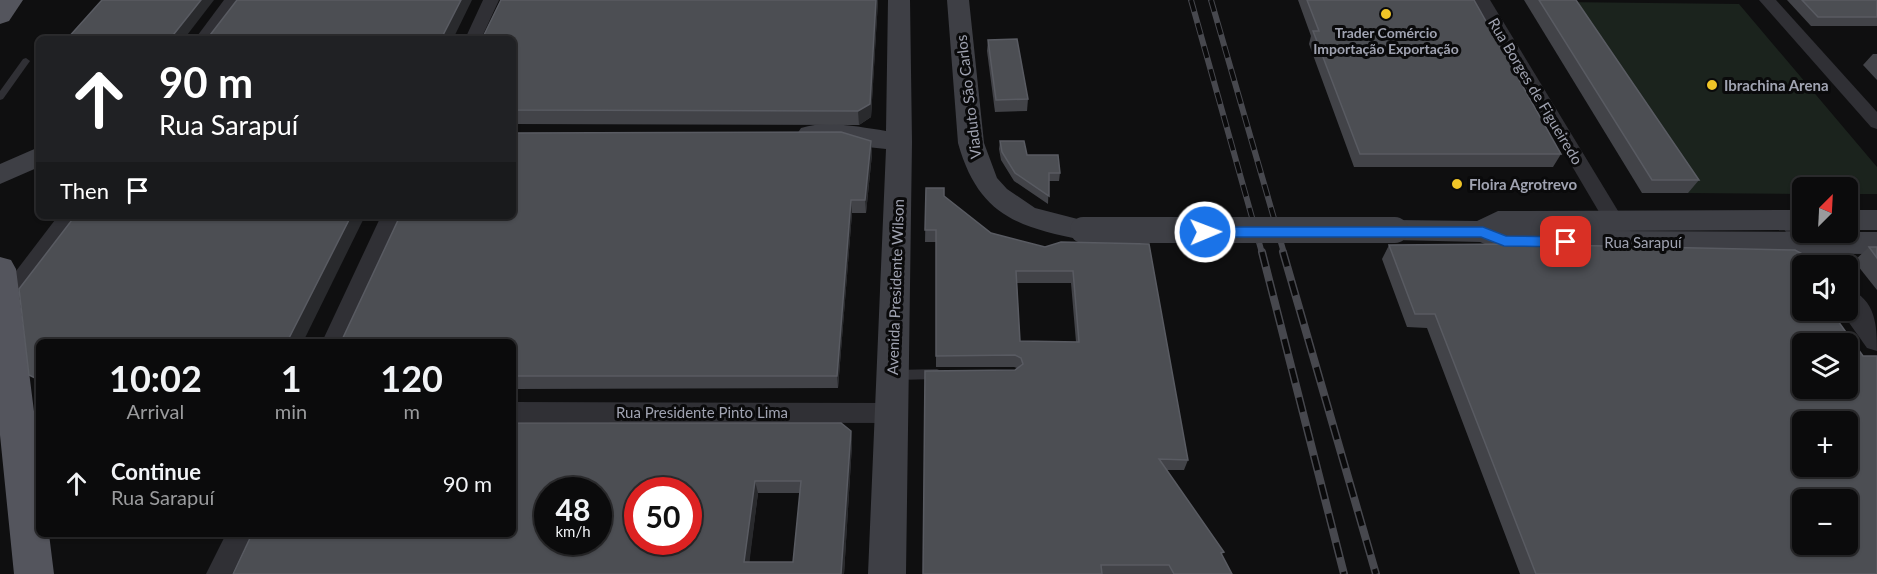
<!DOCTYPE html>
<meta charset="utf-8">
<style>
body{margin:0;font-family:Lato,sans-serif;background:#141415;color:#f1f3f6;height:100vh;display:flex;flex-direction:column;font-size:22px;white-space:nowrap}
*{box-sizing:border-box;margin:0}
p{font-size:20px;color:#9a9b9d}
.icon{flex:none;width:33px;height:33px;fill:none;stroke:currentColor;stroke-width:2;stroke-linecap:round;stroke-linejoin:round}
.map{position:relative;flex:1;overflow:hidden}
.drawer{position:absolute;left:36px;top:339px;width:480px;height:198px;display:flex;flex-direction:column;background:#0b0b0c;border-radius:9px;box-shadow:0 2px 4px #0004,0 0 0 2px #2b2b2d}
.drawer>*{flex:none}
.top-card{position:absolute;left:36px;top:36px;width:480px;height:183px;border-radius:9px;box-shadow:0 2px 4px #0004,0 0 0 2px #2b2b2d;background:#202124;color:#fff;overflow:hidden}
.needle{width:39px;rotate:24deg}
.fabs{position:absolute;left:1792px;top:177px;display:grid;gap:12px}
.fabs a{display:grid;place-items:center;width:66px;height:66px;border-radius:9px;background:#0b0b0c;box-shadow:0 2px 4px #0004,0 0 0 2px #2b2b2d;font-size:30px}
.speed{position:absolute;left:534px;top:477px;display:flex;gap:12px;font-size:30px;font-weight:700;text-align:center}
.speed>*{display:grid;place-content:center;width:78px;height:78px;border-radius:50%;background:#0b0b0c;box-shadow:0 2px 4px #0004,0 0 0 2px #2b2b2d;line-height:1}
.speed small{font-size:15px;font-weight:400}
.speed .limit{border:9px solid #d22;background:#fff;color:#111}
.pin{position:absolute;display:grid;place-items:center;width:51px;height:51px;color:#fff;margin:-26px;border-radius:12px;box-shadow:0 3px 9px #0006}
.me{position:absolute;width:66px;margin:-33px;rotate:89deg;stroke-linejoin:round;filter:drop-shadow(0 0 4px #0008)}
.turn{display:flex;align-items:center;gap:21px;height:126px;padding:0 24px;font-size:27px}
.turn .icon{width:78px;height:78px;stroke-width:2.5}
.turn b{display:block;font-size:42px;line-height:51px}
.then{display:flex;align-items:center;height:57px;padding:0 24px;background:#0003;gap:12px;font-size:22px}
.eta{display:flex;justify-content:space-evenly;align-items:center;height:102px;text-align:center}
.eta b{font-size:36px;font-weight:700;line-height:42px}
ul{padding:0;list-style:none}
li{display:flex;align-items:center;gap:18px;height:84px;padding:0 24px}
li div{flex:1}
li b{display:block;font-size:22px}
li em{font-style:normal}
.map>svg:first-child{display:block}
.green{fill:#1b231d}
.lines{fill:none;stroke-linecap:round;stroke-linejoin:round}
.service{fill:#303035;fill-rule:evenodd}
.minor{fill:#303035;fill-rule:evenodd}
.tertiary{fill:#303035;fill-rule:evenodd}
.secondary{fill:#3e3f45;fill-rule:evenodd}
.trunk{fill:#54555d;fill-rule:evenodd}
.rail-far1-casing{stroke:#47484e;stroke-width:6}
.rail-casing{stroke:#47484e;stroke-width:8}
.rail-far1{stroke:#0a0a0b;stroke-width:4;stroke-dasharray:12;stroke-linecap:butt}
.rail{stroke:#0a0a0b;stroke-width:5;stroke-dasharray:15;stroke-linecap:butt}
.secondary-bridge{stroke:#3e3f45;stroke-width:26}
.wall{fill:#424348;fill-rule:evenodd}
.shaded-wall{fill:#292a2d}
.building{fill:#4c4e53;stroke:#595b62;stroke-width:1.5;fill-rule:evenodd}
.route{fill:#1a73e8;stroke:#114b97;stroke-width:1.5}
.poi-dot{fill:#f0c527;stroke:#0a0a0b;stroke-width:2}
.labels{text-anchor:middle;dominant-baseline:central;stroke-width:6;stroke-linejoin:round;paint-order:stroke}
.far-poi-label{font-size:14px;font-weight:bold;fill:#a0a3b1;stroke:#0a0a0b}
.poi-label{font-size:15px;font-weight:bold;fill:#a0a3b1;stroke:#0a0a0b;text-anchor:start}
.street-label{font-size:15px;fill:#a0a3b1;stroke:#0a0a0b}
</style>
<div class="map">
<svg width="1877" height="574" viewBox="0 0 1877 574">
<rect width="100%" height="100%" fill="#0f0f10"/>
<path class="green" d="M1561,2L1739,4L1877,167V194H1848V188H1803V194L1688,193Z"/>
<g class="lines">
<g class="service">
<path d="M26,58L30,61L3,99L0,100V91L23,59Z"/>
<path d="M937,369L941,371L943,374L941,377L937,379L896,380L892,378L890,375L892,372L896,370Z"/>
</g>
<g class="minor">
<path d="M224,0H240L212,39H195Z"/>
<path d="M483,0H499L481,39H465Z"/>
<path d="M1474,0H1490L1629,229L1632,234L1629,239L1622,241L1615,239Z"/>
<path d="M1759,0H1776L1877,112V129L1871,127Z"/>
<path d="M58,216H79L12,308L0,309V292Z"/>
<path d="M381,216H401L344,342H322Z"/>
<path d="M513,402L892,403L900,406L904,413L900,420L892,423L513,422Z"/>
<path d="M226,534H252L232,574H206Z"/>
</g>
<g class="tertiary">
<path d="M1793,214L1802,216L1803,232H1814L1836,266H1808L1780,223L1784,216Z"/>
<path d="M1848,289C1876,299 1877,326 1877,351L1867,348L1840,310H1848Z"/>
</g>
<g class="secondary">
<path d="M888,0H910L912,142L906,574H868L886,149L801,140L797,134L801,128C828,120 859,127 886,131Z"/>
<path d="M947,0H969L984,143L997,178L1007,189L1035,208L1093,223L1097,230L1093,237L1083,240C1016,227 978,214 958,143Z"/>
<path d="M39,147V167L0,184V164Z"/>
<path d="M1803,210V230L1608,231L1877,232V254L1504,252L1480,242L1395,240L1385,237L1381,230L1385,223L1395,220L1477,221L1498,211Z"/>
<rect x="1848" y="210" width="29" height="20"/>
</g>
<g class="trunk">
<path d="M0,0H23L9,21L0,24Z"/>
<path d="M0,257L11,260L16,269L39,451V534H49L54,574H14L0,435Z"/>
</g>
<g class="rail-far1-casing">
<g id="rail-far1">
<path d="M1191,0L1262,253"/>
<path d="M1211,0L1284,253"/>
</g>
</g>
<g class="rail-casing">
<g id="rail">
<path d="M1262,252L1344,574"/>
<path d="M1283,252L1376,574"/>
</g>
</g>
<use href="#rail-far1" class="rail-far1"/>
<use href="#rail" class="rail"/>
<path class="secondary-bridge" d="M1083,230H1395"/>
</g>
<g class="wall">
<path d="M878,0L871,117L859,125L513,124V39Z"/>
<path d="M1298,0H1474L1561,154L1553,167H1354L1309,44L1311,36Z"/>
<path d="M1524,0H1576L1699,180L1688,193H1642Z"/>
<path d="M1787,0H1877V26H1811Z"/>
<path d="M988,40L1028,99L1027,111L995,112L987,51Z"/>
<path d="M1873,54H1877V80L1863,65Z"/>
<path d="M871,141L872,154L866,213H852L838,388L513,389V342Z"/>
<path d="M1000,141L1060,173L1059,181H1049L1048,204L1014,181L1001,160L999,149Z"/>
<path d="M926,188L944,196L991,233L1045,247L1061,242L1188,460L1184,470H1167L1222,555L1232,574H923L1015,370L1017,368L1014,367H936V242H925ZM1017,283H1071L1076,342L1020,341Z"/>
<path d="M1389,245L1849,314L1839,324L1863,356L1877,574H1520L1427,328L1407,327L1382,259Z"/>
<path d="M1869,247H1877V290L1854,261Z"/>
<path d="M851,431L852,444L844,574H233ZM758,493H800L793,562H749Z"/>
</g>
<g class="shaded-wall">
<path d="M201,0H214L184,39H170Z"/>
<path d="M461,0H472L453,39H441Z"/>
<path d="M876,0H878L871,117L859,125L858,111Z"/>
<path d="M871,141L872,154L866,213L865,200Z"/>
<path d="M851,200L852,213L838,388L837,376Z"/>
<path d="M351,216H365L303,342H287Z"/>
<path d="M851,431L852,444L844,574H841Z"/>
<path d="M755,481L758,493L748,574L744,562Z"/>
</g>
<g class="building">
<path d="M102,0H201L170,39H67Z"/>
<path d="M237,0H461L441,39H207Z"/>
<path d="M501,0H876L870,104L858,111L513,110V39H482Z"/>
<path d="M1307,0H1474L1561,154H1360L1313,31H1319Z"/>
<path d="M1539,0H1576L1699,180H1652Z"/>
<path d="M1802,0H1877V17H1818Z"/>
<path d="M1017,39L1028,99L996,100L988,40Z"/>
<path d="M841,132L871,141L865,200H851L837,376H513V342H341L400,216H513V133Z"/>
<path d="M1000,141H1024L1027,155H1058L1060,173H1049V196L1015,173L1002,152Z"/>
<path d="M926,188H944V196L991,233L1045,247L1061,242L1149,244L1188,460L1159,459L1224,552L1221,553L1232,574H1174L1169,565H1101L1102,574H923L925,371L1015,370L1023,364L1021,358L1015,355L936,356V230H925ZM1016,271H1073L1079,342L1020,341Z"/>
<path d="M75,216H351L287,342H39V379H37L29,375L19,289Z"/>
<path d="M1517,244L1795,250L1808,257L1814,266H1803V310H1847L1849,314H1833L1863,356H1877V574H1536L1435,314H1415L1389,245ZM1803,344H1848V388H1803ZM1803,422H1848V466H1803ZM1803,500H1848V544H1803Z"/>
<path d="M1869,247H1877V258Z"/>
<path d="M513,423H841L851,431L841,574H233L252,534H513ZM755,481H801L793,562H744ZM548,490H598V542H548ZM638,490H688V542H638Z"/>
</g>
<path class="route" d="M1205,227H1483L1506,236L1566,237L1572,242L1566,247L1504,246L1481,237H1205L1198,232Z"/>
<g class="poi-dot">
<circle cx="1386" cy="14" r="6"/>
<circle cx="1712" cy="85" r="6"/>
<circle cx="1457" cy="184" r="6"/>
</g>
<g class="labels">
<g class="far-poi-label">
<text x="1386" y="32">Trader Comércio<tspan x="1386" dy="16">Importação Exportação</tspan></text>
</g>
<g class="poi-label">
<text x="1724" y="85">Ibrachina Arena</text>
<text x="1469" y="184">Floira Agrotrevo</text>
</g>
<g class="street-label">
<text transform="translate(1536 91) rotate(59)">Rua Borges de Figueiredo</text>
<text transform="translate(968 97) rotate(-97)">Viaduto São Carlos</text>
<text x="1643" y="242">Rua Sarapuí</text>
<text transform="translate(895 287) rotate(-88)">Avenida Presidente Wilson</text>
<text x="702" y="412">Rua Presidente Pinto Lima</text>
</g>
</g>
</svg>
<div class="fabs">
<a><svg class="needle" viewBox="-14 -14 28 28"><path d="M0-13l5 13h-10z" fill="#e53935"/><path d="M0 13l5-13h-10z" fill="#9a9b9d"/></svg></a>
<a><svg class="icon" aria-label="sound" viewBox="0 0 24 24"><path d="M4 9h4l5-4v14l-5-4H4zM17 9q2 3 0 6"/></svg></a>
<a><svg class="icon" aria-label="layers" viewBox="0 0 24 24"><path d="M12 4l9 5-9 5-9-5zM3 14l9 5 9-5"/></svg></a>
<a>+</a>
<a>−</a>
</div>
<div class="speed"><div>48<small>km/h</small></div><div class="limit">50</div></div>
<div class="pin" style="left:1566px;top:242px;background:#d93025"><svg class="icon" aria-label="arrive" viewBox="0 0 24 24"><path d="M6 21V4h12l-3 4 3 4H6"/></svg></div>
<svg class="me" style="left:1205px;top:232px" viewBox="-20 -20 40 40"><circle r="17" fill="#1a73e8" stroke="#fff" stroke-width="3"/><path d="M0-11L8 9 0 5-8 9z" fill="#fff"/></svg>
<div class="top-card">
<div class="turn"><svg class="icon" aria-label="ahead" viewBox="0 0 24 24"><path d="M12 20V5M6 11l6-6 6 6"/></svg><div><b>90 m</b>Rua Sarapuí</div></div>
<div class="then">Then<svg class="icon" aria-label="arrive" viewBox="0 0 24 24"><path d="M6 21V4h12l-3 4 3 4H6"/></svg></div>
</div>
<section class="drawer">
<div class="eta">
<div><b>10:02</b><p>Arrival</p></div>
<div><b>1</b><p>min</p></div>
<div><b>120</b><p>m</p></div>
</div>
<ul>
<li><svg class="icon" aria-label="ahead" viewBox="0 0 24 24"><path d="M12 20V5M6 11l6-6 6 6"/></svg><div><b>Continue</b><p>Rua Sarapuí</p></div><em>90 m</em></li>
</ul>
</section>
</div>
